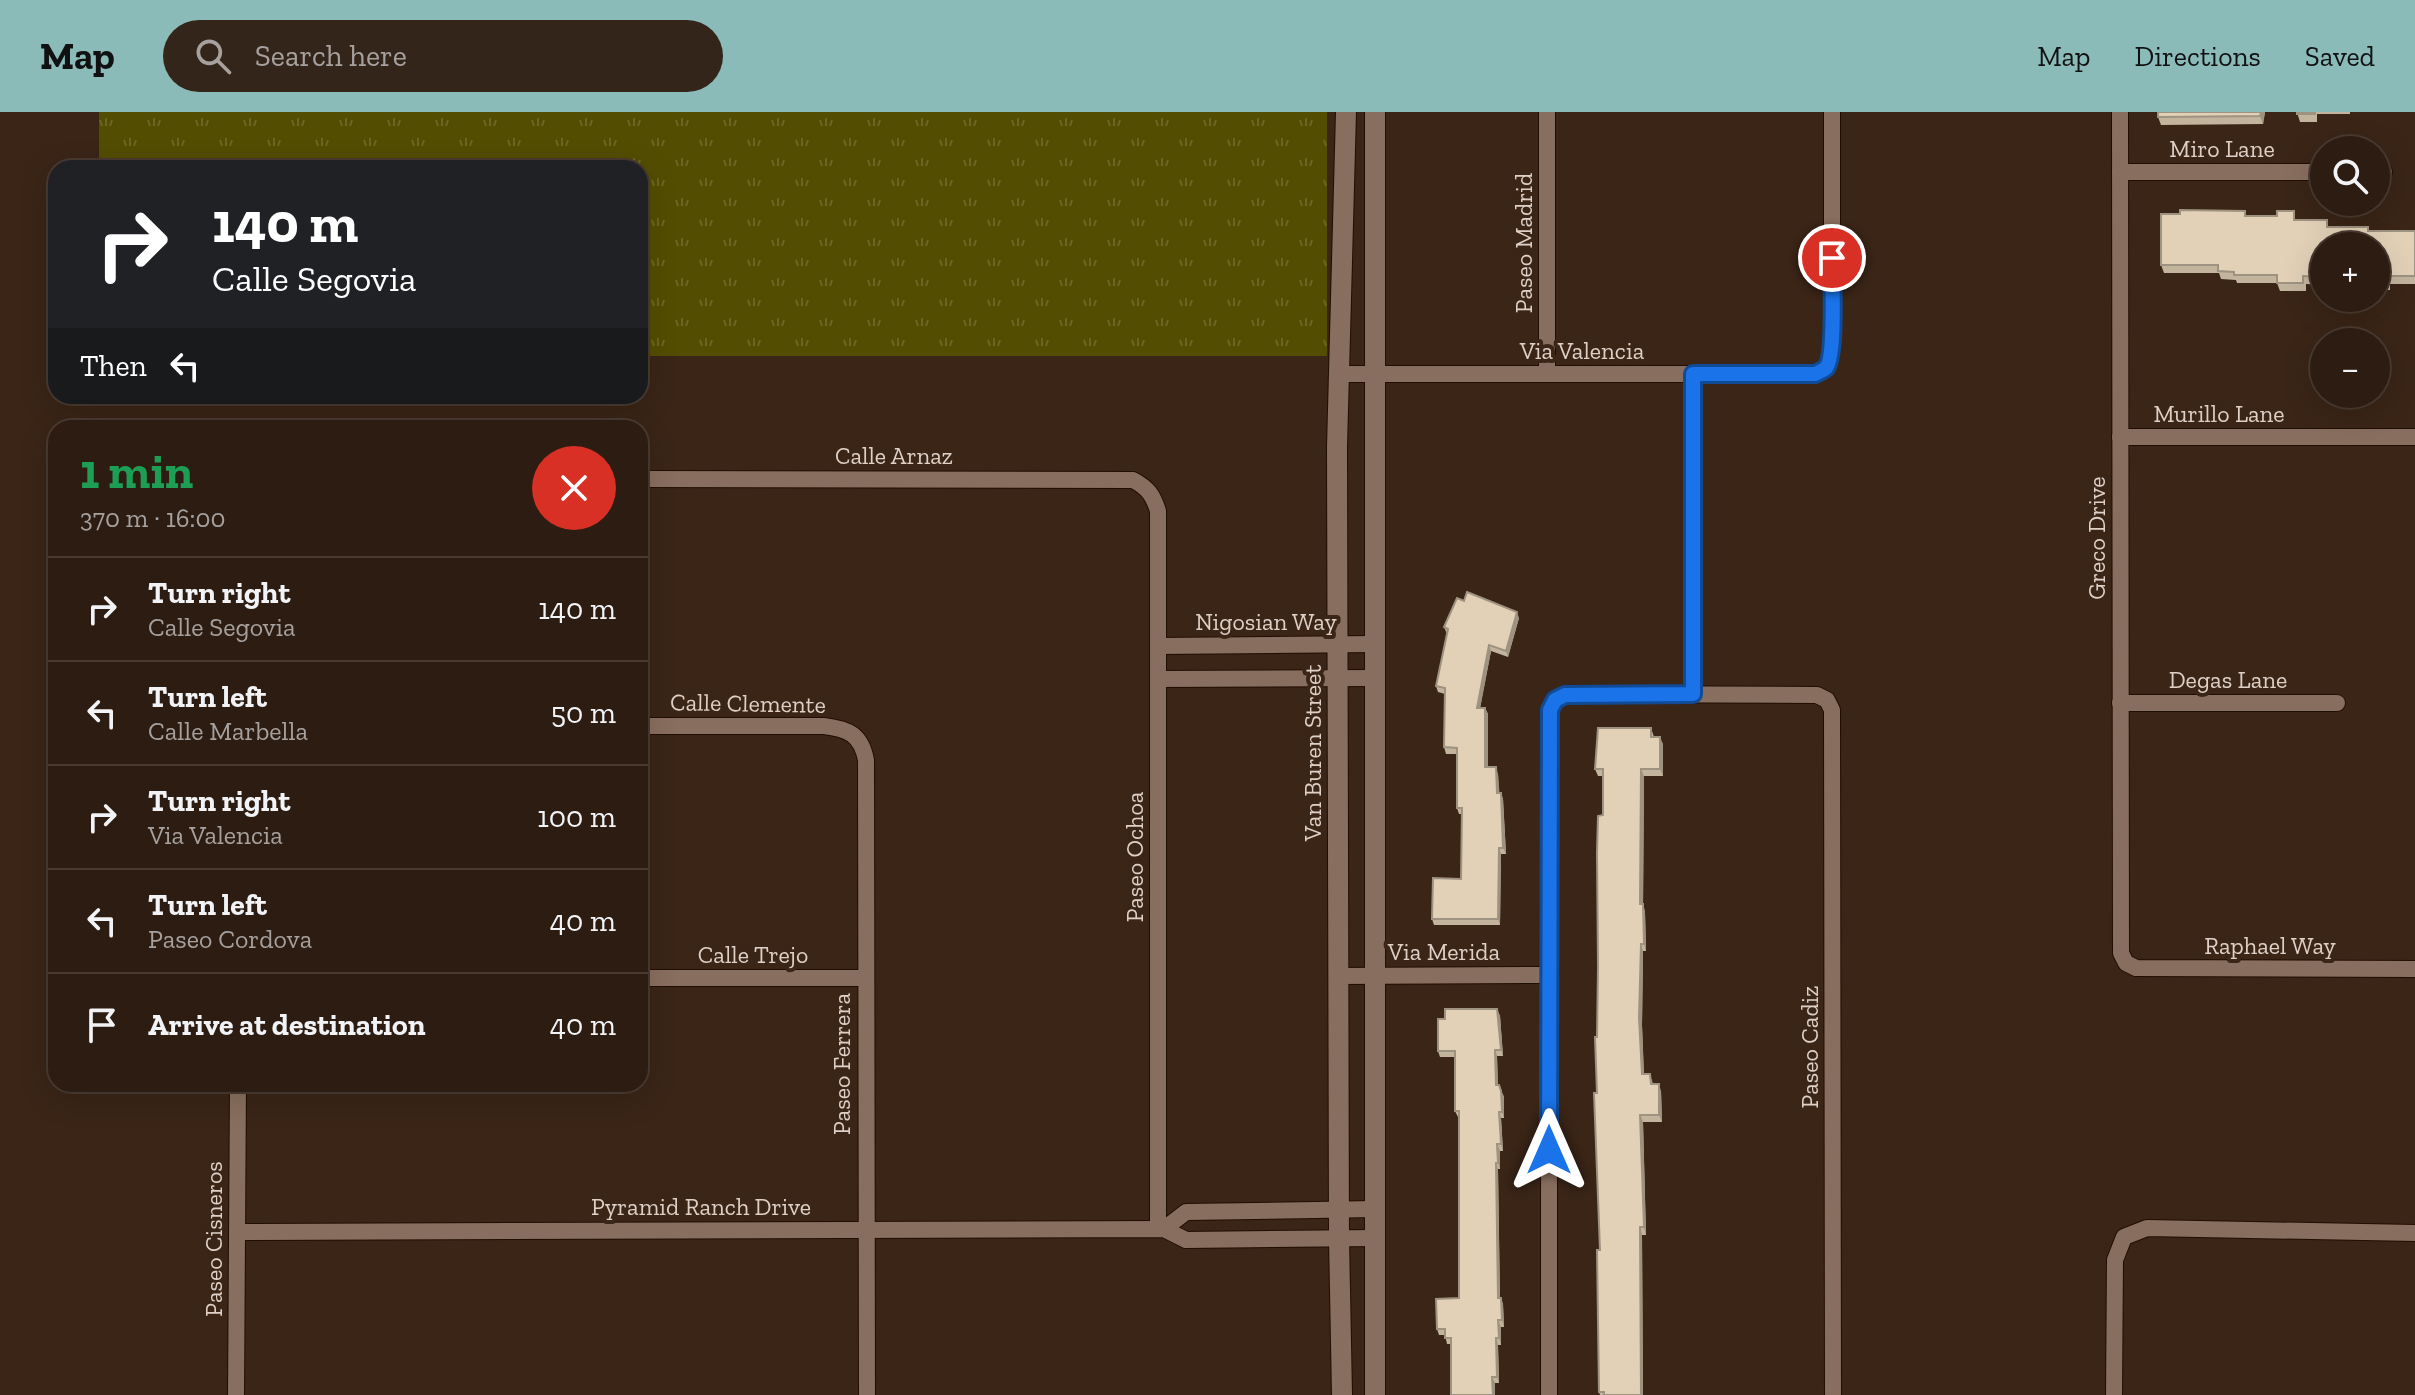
<!DOCTYPE html>
<meta charset="utf-8">
<style>
body{margin:0;font-family:"Zilla Slab",serif;background:#34251a;color:#f1f3f6;height:100vh;display:flex;flex-direction:column;font-size:30px;white-space:nowrap}
*{box-sizing:border-box;margin:0}
p{font-size:26px;color:#a6a19f}
.icon{flex:none;width:44px;height:44px;fill:none;stroke:currentColor;stroke-width:2;stroke-linecap:round;stroke-linejoin:round}
.map{position:relative;flex:1;overflow:hidden}
.panel{position:absolute;left:48px;top:308px;width:600px;height:672px;display:flex;flex-direction:column;background:#2c1c11;border-radius:24px;box-shadow:0 8px 32px #0002,0 0 0 2px #483a31}
.panel>*{flex:none}
.top-card{position:absolute;left:48px;top:48px;width:600px;height:244px;border-radius:24px;box-shadow:0 8px 32px #0002,0 0 0 2px #483a31;background:#202124;color:#fff;overflow:hidden}
.fabs{position:absolute;left:2310px;top:24px;display:grid;gap:16px}
.fabs a{display:grid;place-items:center;width:80px;height:80px;border-radius:50%;background:#2c1c11;box-shadow:0 8px 32px #0002,0 0 0 2px #483a31;font-size:40px}
.pin{position:absolute;display:grid;place-items:center;width:68px;height:68px;color:#fff;margin:-34px;border:4px solid #fff;border-radius:50%;box-shadow:0 2px 8px #0007}
.me{position:absolute;width:88px;margin:-44px;rotate:0deg;stroke-linejoin:round;filter:drop-shadow(0 0 6px #0008)}
.turn{display:flex;align-items:center;gap:28px;height:168px;padding:0 32px;font-size:36px}
.turn .icon{width:104px;height:104px;stroke-width:2.5}
.turn b{display:block;font-size:56px;line-height:68px}
.then{display:flex;align-items:center;height:76px;padding:0 32px;background:#0003;gap:16px;font-size:30px}
.round{display:grid;place-items:center;flex:none;width:84px;height:84px;border-radius:42px;background:#34251a}
.headline{display:flex;align-items:center;justify-content:space-between;height:136px;padding:0 32px}
h1{font-size:48px;font-weight:800;line-height:60px;color:#1e9e55}
ul{padding:0;list-style:none}
li{display:flex;align-items:center;gap:24px;height:104px;padding:0 32px;border-top:2px solid #483a31}
li div{flex:1}
li b{display:block;font-size:30px}
li em{font-style:normal}
header{display:flex;align-items:center;gap:48px;box-sizing:border-box;height:112px;padding:0 40px;background:#8bbbb9;color:#111}
header strong{font-size:38px}
nav{display:flex;gap:44px;margin-inline-start:auto;font-size:28px}
.search{width:560px;height:72px;background:#34251a;display:flex;align-items:center;gap:20px;box-sizing:border-box;padding:0 28px;border-radius:44px;color:#a6a19f;font-size:30px}
.map>svg:first-child{display:block}
.grass{fill:url(#grass-tufts)}
.lines{fill:none;stroke-linecap:round;stroke-linejoin:round}
.minor-casing{stroke:#210e02;stroke-width:18}
.tertiary-casing{stroke:#210e02;stroke-width:22}
.minor{stroke:#886e5e;stroke-width:16}
.tertiary{stroke:#886e5e;stroke-width:20}
.wall{fill:#c2b49d}
.shaded-wall{fill:#9e9280}
.building{fill:#e2d1b7;stroke:#9e9280;stroke-width:2}
.route-casing{stroke:#114b97;stroke-width:20}
.route{stroke:#1a73e8;stroke-width:14}
.labels{text-anchor:middle;dominant-baseline:central;stroke-width:8;stroke-linejoin:round;paint-order:stroke}
.street-label{font-size:24px;fill:#ded0c7;stroke:#3a2517}
</style>
<header>
<strong>Map</strong>
<div class="search"><svg class="icon" aria-label="search" viewBox="0 0 24 24"><circle cx="10" cy="10" r="6"/><path d="M15 15l6 6"/></svg>Search here</div>
<nav><a>Map</a><a>Directions</a><a>Saved</a></nav>
</header>
<div class="map">
<svg width="2415" height="1283" viewBox="0 0 2415 1283">
<defs>
<pattern id="grass-tufts" width="24" height="20" patternUnits="userSpaceOnUse" patternTransform="scale(2)"><rect width="24" height="20" fill="#534d02"/><path d="M3 7l-1-3M5 7V3M7 7l1-3M15 17l-1-3M17 17v-4M19 17l1-3" fill="none" stroke="#6b6625"/></pattern>
</defs>
<rect width="100%" height="100%" fill="#3a2517"/>
<path class="grass" d="M99,0H1327V244H640V56H99Z"/>
<g class="lines">
<g class="minor-casing">
<g id="minor">
<path d="M1547,0V262"/>
<path d="M2120,0L2121,841L2126,851L2136,856L2415,857"/>
<path d="M2120,60H2324"/>
<path d="M2376,60H2384"/>
<path d="M1338,262H1800C1826,262 1830,256 1832,231V0"/>
<path d="M1693,262V582"/>
<path d="M2120,325H2415"/>
<path d="M640,367L1133,368C1148,376 1153,383 1158,399V1117"/>
<path d="M1158,534L1374,532"/>
<path d="M1158,567L1374,566"/>
<path d="M2120,591H2337"/>
<path d="M640,614H824C848,617 861,622 866,648L867,1283"/>
<path d="M1338,864L1549,863"/>
<path d="M640,866H865"/>
<path d="M1164,1117L1186,1100L1375,1097"/>
<path d="M237,1120L1164,1117L1186,1128L1376,1126"/>
<path d="M236,1283L238,972"/>
<path d="M1549,1283V614L1550,598L1555,588L1565,583L1581,582L1817,583L1827,588L1832,598L1833,1283"/>
<path d="M2114,1283L2115,1148L2124,1125L2147,1116L2415,1121"/>
</g>
</g>
<g class="tertiary-casing">
<g id="tertiary">
<path d="M1375,0V1283"/>
<path d="M1342,1283L1339,1126L1337,335L1346,0"/>
</g>
</g>
<use href="#minor" class="minor"/>
<use href="#tertiary" class="tertiary"/>
</g>
<g class="wall">
<path d="M2265,0L2263,12L2161,13L2158,5Z"/>
<path d="M2297,0H2350V2H2317V10H2300Z"/>
<path d="M2245,99L2246,104L2297,108L2329,115L2370,119H2415V172H2390V178H2376V134H2324V173L2306,172V179H2280L2277,171H2237L2236,168L2221,167L2219,161H2164L2161,153L2180,102Z"/>
<path d="M1519,506L1508,545L1491,539L1480,596H1485L1488,602V655L1498,662L1499,681H1501L1503,687L1506,742H1501L1500,813H1434L1432,807L1461,767L1462,702H1459L1457,696V642H1446L1444,635L1445,582L1438,580L1436,574L1447,522L1444,515Z"/>
<path d="M1651,616L1654,625L1663,632V664H1644L1643,792L1645,800L1646,839H1643L1642,913L1644,962H1650L1653,972L1661,979L1662,1010H1643L1646,1123H1642L1643,1283H1600L1599,1280L1600,1138L1597,925L1603,664H1598L1595,657Z"/>
<path d="M1497,897L1500,904L1503,944H1497L1498,973H1499L1504,985V1006H1501L1503,1039H1500V1057H1498L1500,1186L1503,1192L1504,1215H1501V1233H1498L1499,1271H1495L1451,1232H1447L1445,1223H1439L1437,1217L1459,1186V1005H1458L1455,999V945H1440L1438,939L1445,907Z"/>
</g>
<g class="shaded-wall">
<path d="M2261,0H2265L2263,12L2260,4Z"/>
<path d="M1517,500L1519,506L1508,545L1506,539Z"/>
<path d="M1489,533L1491,539L1479,602L1477,596Z"/>
<path d="M1485,596L1488,602V662L1485,655Z"/>
<path d="M1660,625L1663,632V664L1660,657Z"/>
<path d="M1496,655L1498,662L1500,687L1497,681Z"/>
<path d="M1641,657L1644,664L1643,799L1640,792Z"/>
<path d="M1501,681L1503,687L1506,742L1503,736Z"/>
<path d="M1499,736L1501,742L1500,813L1498,807Z"/>
<path d="M1643,792L1645,800L1646,839L1644,832Z"/>
<path d="M1641,832L1643,839L1642,913L1644,969L1642,962L1639,906Z"/>
<path d="M1497,897L1500,904L1503,944L1501,938Z"/>
<path d="M1495,938L1497,944L1498,979L1496,973Z"/>
<path d="M1659,972L1661,979L1662,1010L1659,1003Z"/>
<path d="M1501,979L1504,985V1006L1502,1000Z"/>
<path d="M1499,1000L1501,1006L1503,1039L1501,1032Z"/>
<path d="M1640,1003L1643,1010L1646,1123L1644,1115Z"/>
<path d="M1497,1032L1500,1039V1057L1498,1051Z"/>
<path d="M1496,1051L1498,1057L1500,1193L1498,1186Z"/>
<path d="M1640,1115L1642,1123L1643,1283H1641Z"/>
<path d="M1501,1186L1503,1192L1504,1215L1502,1208Z"/>
<path d="M1498,1208L1501,1215V1233L1499,1226Z"/>
<path d="M1496,1226L1498,1233L1499,1271L1497,1265Z"/>
<path d="M1492,1265L1495,1271V1283H1493Z"/>
</g>
<g class="building">
<path d="M2158,0H2261L2260,4L2158,5Z"/>
<rect x="2297" y="0" width="18" height="2"/>
<path d="M2180,98L2245,99V104H2277V99H2294V108H2327V115H2368V119H2415V164H2387V170H2376V134H2324V165L2303,164V171H2277V163H2234V160L2218,159V153H2161V102H2180Z"/>
<path d="M1467,480L1517,500L1506,539L1489,533L1477,596H1485V655H1496L1497,681H1501L1503,736H1499L1498,807H1432L1433,766L1461,767L1462,696H1457V636L1444,635L1445,576L1436,574L1448,517L1444,515L1457,486L1464,489Z"/>
<path d="M1598,616H1651V625H1660V657H1641L1640,792H1643L1644,832H1641L1639,906L1642,962H1650L1651,972H1659V1003H1640L1644,1115H1640L1641,1283H1604V1280H1599L1597,1138H1600L1594,981H1597L1595,925H1597L1598,855L1597,741L1598,704L1603,703V657H1595Z"/>
<path d="M1445,897H1497L1501,938H1495L1496,973H1499L1501,979L1502,1000H1499L1501,1032H1497L1498,1051H1496L1498,1186H1501L1502,1208H1498L1499,1226H1496L1497,1265H1492L1493,1283H1451V1226H1445V1217H1437L1436,1187L1459,1186V999H1455V939H1438V907H1445Z"/>
</g>
<g class="lines">
<g class="route-casing">
<path id="route" d="M1549,1038L1550,598L1555,588L1565,583L1693,582V262H1815C1818,261 1825,257 1826,256C1836,244 1832,165 1832,146"/>
</g>
<use href="#route" class="route"/>
</g>
<g class="labels">
<g class="street-label">
<text x="2222" y="36">Miro Lane</text>
<text transform="translate(1523 131) rotate(-90)">Paseo Madrid</text>
<text x="1582" y="238">Via Valencia</text>
<text x="2219" y="301">Murillo Lane</text>
<text x="894" y="343">Calle Arnaz</text>
<text transform="translate(2096 426) rotate(-90)">Greco Drive</text>
<text x="1266" y="509">Nigosian Way</text>
<text x="2228" y="567">Degas Lane</text>
<text transform="translate(748 591) rotate(1)">Calle Clemente</text>
<text transform="translate(1312 641) rotate(-90)">Van Buren Street</text>
<text transform="translate(1134 745) rotate(-90)">Paseo Ochoa</text>
<text x="2270" y="833">Raphael Way</text>
<text x="1444" y="839">Via Merida</text>
<text x="753" y="842">Calle Trejo</text>
<text transform="translate(1809 935) rotate(-90)">Paseo Cadiz</text>
<text transform="translate(841 952) rotate(-90)">Paseo Ferrera</text>
<text x="701" y="1094">Pyramid Ranch Drive</text>
<text transform="translate(213 1127) rotate(-90)">Paseo Cisneros</text>
</g>
</g>
</svg>
<div class="fabs">
<a><svg class="icon" aria-label="search" viewBox="0 0 24 24"><circle cx="10" cy="10" r="6"/><path d="M15 15l6 6"/></svg></a>
<a>+</a>
<a>−</a>
</div>
<div class="pin" style="left:1832px;top:146px;background:#d93025"><svg class="icon" aria-label="arrive" viewBox="0 0 24 24"><path d="M6 21V4h12l-3 4 3 4H6"/></svg></div>
<svg class="me" style="left:1549px;top:1038px" viewBox="-20 -20 40 40"><path d="M0-17L14 15 0 8-14 15z" fill="#1a73e8" stroke="#fff" stroke-width="4"/></svg>
<div class="top-card">
<div class="turn"><svg class="icon" aria-label="right" viewBox="0 0 24 24"><path d="M7 20v-9h11M14 6l5 5-5 5"/></svg><div><b>140 m</b>Calle Segovia</div></div>
<div class="then">Then<svg class="icon" aria-label="left" viewBox="0 0 24 24"><path d="M17 20v-9H6M10 6l-5 5 5 5"/></svg></div>
</div>
<section class="panel">
<div class="headline"><div><h1>1 min</h1><p>370 m · 16:00</p></div><a class="round" style="background:#d93025;color:#fff"><svg class="icon" aria-label="close" viewBox="0 0 24 24"><path d="M6 6l12 12M18 6L6 18"/></svg></a></div>
<ul>
<li><svg class="icon" aria-label="right" viewBox="0 0 24 24"><path d="M7 20v-9h11M14 6l5 5-5 5"/></svg><div><b>Turn right</b><p>Calle Segovia</p></div><em>140 m</em></li>
<li><svg class="icon" aria-label="left" viewBox="0 0 24 24"><path d="M17 20v-9H6M10 6l-5 5 5 5"/></svg><div><b>Turn left</b><p>Calle Marbella</p></div><em>50 m</em></li>
<li><svg class="icon" aria-label="right" viewBox="0 0 24 24"><path d="M7 20v-9h11M14 6l5 5-5 5"/></svg><div><b>Turn right</b><p>Via Valencia</p></div><em>100 m</em></li>
<li><svg class="icon" aria-label="left" viewBox="0 0 24 24"><path d="M17 20v-9H6M10 6l-5 5 5 5"/></svg><div><b>Turn left</b><p>Paseo Cordova</p></div><em>40 m</em></li>
<li><svg class="icon" aria-label="arrive" viewBox="0 0 24 24"><path d="M6 21V4h12l-3 4 3 4H6"/></svg><div><b>Arrive at destination</b></div><em>40 m</em></li>
</ul>
</section>
</div>
